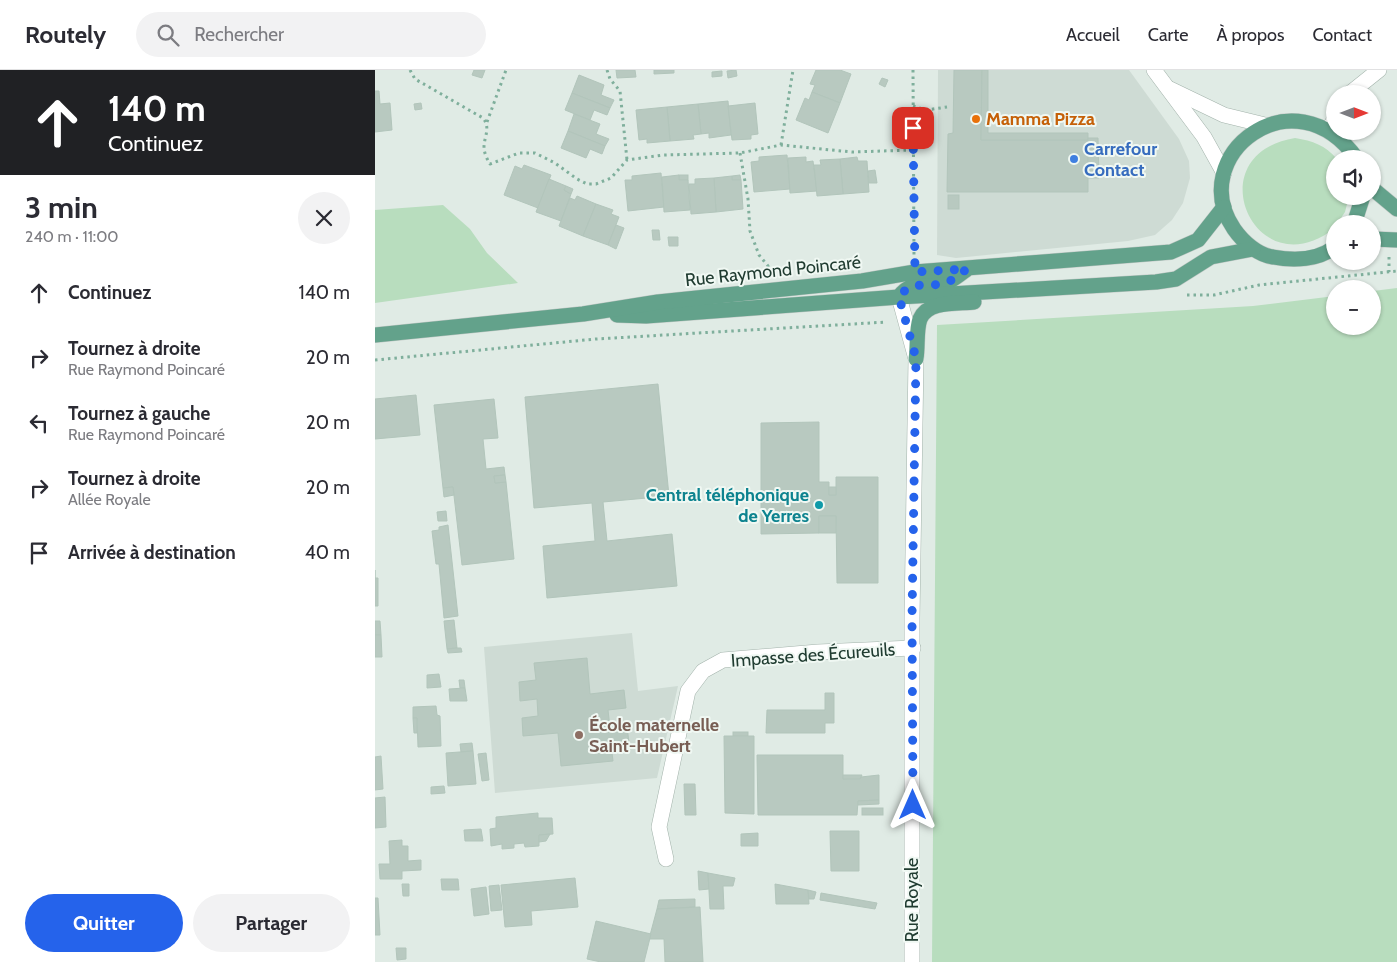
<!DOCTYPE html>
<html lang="fr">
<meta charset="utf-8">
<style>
body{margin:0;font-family:Cabin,sans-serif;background:#f2f2f3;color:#2b2b33;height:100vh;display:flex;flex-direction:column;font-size:19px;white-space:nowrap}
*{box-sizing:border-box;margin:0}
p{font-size:16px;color:#7c7c81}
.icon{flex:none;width:28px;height:28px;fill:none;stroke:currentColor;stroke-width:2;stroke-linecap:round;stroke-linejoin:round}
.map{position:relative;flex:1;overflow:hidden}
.details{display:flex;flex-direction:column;background:#fff;width:375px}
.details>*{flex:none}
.banner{background:#202124;color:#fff;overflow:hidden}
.needle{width:32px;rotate:90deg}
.fabs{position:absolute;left:951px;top:15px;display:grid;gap:10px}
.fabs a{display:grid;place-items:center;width:55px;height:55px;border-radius:50%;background:#fff;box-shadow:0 1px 4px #0004;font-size:25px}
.pin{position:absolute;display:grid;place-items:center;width:42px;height:42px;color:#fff;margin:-21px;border-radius:10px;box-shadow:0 2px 8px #0006}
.me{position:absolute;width:55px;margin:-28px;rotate:0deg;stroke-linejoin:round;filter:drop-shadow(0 0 4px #0008)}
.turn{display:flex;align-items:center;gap:18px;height:105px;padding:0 25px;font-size:22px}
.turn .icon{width:65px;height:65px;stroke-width:2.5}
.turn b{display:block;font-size:35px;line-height:42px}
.round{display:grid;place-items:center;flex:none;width:52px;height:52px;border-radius:26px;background:#f2f2f3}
.summary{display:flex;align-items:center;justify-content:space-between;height:85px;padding:0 25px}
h1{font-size:30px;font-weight:700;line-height:38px}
.action{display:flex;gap:10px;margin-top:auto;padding:10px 25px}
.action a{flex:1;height:58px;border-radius:30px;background:#2563eb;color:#fff;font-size:20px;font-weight:700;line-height:58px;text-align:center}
.action a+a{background:#f2f2f3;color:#2b2b33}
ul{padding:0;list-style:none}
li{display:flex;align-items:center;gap:15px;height:65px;padding:0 25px}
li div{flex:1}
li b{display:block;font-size:19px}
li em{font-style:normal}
header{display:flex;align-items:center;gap:30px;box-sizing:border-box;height:70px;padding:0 25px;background:#fff;border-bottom:1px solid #e1e1e2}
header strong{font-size:24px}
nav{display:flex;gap:28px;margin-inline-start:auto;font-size:18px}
.search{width:350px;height:45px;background:#f2f2f3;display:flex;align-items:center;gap:12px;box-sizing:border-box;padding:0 18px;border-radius:28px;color:#7c7c81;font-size:19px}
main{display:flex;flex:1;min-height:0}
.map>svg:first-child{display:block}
.built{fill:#cedbd4}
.green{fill:#b8ddbe}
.building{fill:#b8c9c0;stroke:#b2c5bb}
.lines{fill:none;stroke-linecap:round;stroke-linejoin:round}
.minor-casing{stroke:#a3b3ab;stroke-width:16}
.major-casing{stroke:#c1c8c5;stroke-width:16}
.path{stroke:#7faf9c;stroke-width:3;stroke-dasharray:2.5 4;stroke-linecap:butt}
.minor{stroke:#fff;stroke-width:15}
.major{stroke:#63a28b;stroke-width:15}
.route{stroke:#2563eb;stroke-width:9;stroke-dasharray:0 16.2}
.food-dot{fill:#e8710a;stroke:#f0f8f3;stroke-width:2}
.shop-dot{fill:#3f7fe0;stroke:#f0f8f3;stroke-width:2}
.culture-dot{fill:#0f9aa8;stroke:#f0f8f3;stroke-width:2}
.education-dot{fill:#8d6e63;stroke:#f0f8f3;stroke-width:2}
.labels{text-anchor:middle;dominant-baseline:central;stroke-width:4;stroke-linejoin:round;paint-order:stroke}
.food-label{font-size:18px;font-weight:bold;fill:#c56008;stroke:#f0f8f3;text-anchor:start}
.shop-label{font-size:18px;font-weight:bold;fill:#366cbe;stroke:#f0f8f3;text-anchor:start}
.street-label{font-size:18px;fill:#203c31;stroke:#f0f8f3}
.culture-label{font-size:18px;font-weight:bold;fill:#0d838f;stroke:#f0f8f3;text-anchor:end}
.education-label{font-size:18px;font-weight:bold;fill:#785e54;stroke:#f0f8f3;text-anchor:start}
</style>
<header>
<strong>Routely</strong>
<div class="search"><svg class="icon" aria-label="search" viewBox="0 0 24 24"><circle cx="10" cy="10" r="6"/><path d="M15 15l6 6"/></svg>Rechercher</div>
<nav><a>Accueil</a><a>Carte</a><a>À propos</a><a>Contact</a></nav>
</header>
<main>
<section class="details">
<div class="banner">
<div class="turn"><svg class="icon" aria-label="ahead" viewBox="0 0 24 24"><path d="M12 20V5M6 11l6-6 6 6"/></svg><div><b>140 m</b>Continuez</div></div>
</div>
<div class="summary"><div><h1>3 min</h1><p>240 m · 11:00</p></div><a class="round"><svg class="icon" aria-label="close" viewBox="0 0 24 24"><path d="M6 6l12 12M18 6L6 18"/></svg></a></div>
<ul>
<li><svg class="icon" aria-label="ahead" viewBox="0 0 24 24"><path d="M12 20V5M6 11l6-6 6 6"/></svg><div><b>Continuez</b></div><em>140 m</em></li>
<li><svg class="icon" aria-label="right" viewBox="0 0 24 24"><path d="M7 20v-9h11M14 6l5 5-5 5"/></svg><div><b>Tournez à droite</b><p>Rue Raymond Poincaré</p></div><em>20 m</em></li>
<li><svg class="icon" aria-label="left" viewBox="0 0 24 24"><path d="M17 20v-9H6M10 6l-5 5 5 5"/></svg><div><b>Tournez à gauche</b><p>Rue Raymond Poincaré</p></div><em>20 m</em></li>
<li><svg class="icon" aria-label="right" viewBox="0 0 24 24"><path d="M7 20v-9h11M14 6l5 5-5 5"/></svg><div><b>Tournez à droite</b><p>Allée Royale</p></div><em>20 m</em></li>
<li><svg class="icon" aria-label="arrive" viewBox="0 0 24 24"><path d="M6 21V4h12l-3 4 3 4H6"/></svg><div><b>Arrivée à destination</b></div><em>40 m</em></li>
</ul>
<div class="action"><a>Quitter</a><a>Partager</a></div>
</section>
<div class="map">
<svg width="1022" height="892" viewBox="0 0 1022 892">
<rect width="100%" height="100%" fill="#e0ebe5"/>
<g class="built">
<path d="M563,0H754L804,69L814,91L815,108L808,133L797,150L780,165L753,171L581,188L562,185Z"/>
<path d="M257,563L263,621L303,616L282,708L120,723L109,577Z"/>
</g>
<g class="green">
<path d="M920,68C938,71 950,75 962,89H960V126H974L970,142L962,154H960V158C880,221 820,84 920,68Z"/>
<path d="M68,135L95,159L112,183L143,213L0,233V140Z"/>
<path d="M1022,218V892H557L562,255L878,236L960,226V256H998V221Z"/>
</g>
<g class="building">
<path d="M99,0H110L107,8L97,5Z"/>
<path d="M241,0H260L261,7L242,8Z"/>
<path d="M279,0H299V3L279,4Z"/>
<path d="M361,0L362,6L353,8L352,1Z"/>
<path d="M441,0H465L476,4L465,33L437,22L440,15L435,14Z"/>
<path d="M579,0H607L606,70H713V122H572L573,64L578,63Z"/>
<path d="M607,0H613V63H713V70H606Z"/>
<path d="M347,1V6L337,7V2Z"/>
<path d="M204,5L229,15L226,25L239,30L235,38L197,23Z"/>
<path d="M507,8L513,10L510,17L504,14Z"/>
<path d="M0,21H4L5,34L15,33L17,60L0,62Z"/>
<path d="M437,22L465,33L453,63L421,50L430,28L434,30Z"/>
<path d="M197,23L235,38L232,45L219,40L215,50L190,40Z"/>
<path d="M353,31L356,65L334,68V63L326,64L323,34Z"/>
<path d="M46,33L47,39L40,40L39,34Z"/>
<path d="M380,33L383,64L376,65V69L357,70L353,36Z"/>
<path d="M323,34L326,64L318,65L319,69L295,71L292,37Z"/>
<path d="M292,37L295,71L272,73V69L264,70L261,40Z"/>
<path d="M199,44L225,54L221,64L234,69L230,76L193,61Z"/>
<path d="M193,61L230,76L227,84L215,79L211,88L186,78Z"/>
<path d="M713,68H723L724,108H713Z"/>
<path d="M412,85L415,119L379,122L376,92L384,91V87Z"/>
<path d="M431,87V92L438,91L442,121L415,123L413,88Z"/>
<path d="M482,87L483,91H492L494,122L468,124L465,89Z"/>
<path d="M465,89L468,124L442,126L439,95H446L445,90Z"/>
<path d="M149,95L176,105L163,138L129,125L140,96L147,99Z"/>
<path d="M500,100L502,113H494L493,101Z"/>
<path d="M286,103L289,137L253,141L250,110H257V106Z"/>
<rect x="304" y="105" width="9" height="5"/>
<path d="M304,105V110H313L315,140L289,142L287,107Z"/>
<path d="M365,105L366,110H357V106Z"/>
<path d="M357,106V110H366L368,139L341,142L339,108Z"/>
<path d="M339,108L341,142L316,144L314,114H320V109Z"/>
<path d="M174,109L191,116L189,120L196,124L186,151L161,142Z"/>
<path d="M191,116L198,119L196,124L189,120Z"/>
<rect x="573" y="125" width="11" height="14"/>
<path d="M202,126L221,134L208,166L184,156L195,128L200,130Z"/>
<path d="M221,134L238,140L236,144L244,147L233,175L208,166Z"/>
<path d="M241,155L249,158L241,179L233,175Z"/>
<path d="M277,160H284L285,170H278Z"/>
<path d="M293,167H303V176H294Z"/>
<path d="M283,314L294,426L228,432L232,471L297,464L302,516L172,528L168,476L220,471L217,433L159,438L150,327Z"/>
<path d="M41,325L45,365L0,369V329Z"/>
<path d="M119,329L123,368L108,369L111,399L129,397L130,405L119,406L120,413L131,412L139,489L87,495L78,417L68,418L59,335Z"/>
<path d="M444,352V412H454V425H461V407H503V513H462L461,446H444V463L386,464V353Z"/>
<path d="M130,405L131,412L120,413L119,406Z"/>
<path d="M78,417L79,425L69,427L68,418Z"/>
<rect x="454" y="417" width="7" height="8"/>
<path d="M71,441L72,451H63L62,442Z"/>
<rect x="444" y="446" width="17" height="17"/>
<path d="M73,455L83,546L69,548L64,494H61L57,461L64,460V457Z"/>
<path d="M0,500V508H3V536H0Z"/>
<path d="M79,550L82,578L72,579L69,551Z"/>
<path d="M0,551H5L6,565H0Z"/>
<path d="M0,565H6L7,587H0Z"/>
<path d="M82,578H86L87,582L73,583L72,579Z"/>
<path d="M212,588L215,624L249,620L251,638L233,640L235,658L252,656L254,673L236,675L238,691L186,696L183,663L148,666L147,648L163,646L162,629L145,631L144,612L161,610L159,593Z"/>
<path d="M64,604L66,617L52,618V605Z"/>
<path d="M84,610H89L90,618H85Z"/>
<path d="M90,618L92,631H75L74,619Z"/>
<path d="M450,623H459V653H450V663H391L392,640H450Z"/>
<path d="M61,636L62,645L65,646L66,676L43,677L42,648H38V637Z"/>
<path d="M38,648H42V663H39Z"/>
<rect x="358" y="662" width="15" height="4"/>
<path d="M349,666H379V744L350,743Z"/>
<path d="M97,673L98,681L86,682L85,674Z"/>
<path d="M98,681L101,714L73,716L71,683Z"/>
<path d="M111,683L114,710L107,711L103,684Z"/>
<path d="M382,685H468V709L504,705V730L483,731L482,745H383Z"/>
<path d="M6,686L8,719L0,720V687Z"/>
<path d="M468,705H487L485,709H468Z"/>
<path d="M309,714H320L321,745H310Z"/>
<path d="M69,716L70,723L56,724V717Z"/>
<path d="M10,727L11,757L0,758V728Z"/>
<path d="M504,730V734L483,735V731Z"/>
<rect x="487" y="738" width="21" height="7"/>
<path d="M163,743V748H177L178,764L164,765V776L150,777L149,773L139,774V778L127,779V774L116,776L115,759L121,758V747Z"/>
<path d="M106,759L108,771H90L89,760Z"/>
<path d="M455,761H484V801H456Z"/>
<path d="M383,763V776H366V764Z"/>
<path d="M175,764L171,771L164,772V765Z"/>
<path d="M27,770V776H33V791L46,790V800L27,801V809H5L4,794H15L14,771Z"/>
<path d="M323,801L333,803L334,819L324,820Z"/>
<path d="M333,803L360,808L358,816H348L349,839H335Z"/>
<path d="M200,808L203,837L156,841L157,855L130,857L126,815Z"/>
<path d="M66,809H83L84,820H67Z"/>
<path d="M27,814H34V826H28Z"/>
<path d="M400,814L433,820L434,834H401Z"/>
<path d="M124,815L127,840L116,841L114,816Z"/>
<path d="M111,817L114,844L99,846L96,819Z"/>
<path d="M433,820L441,822L439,829H434Z"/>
<path d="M446,823L502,833L500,839L445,830Z"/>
<path d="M0,828H3L5,865H0Z"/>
<path d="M320,829V837L282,839L284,830Z"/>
<path d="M325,837L328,892H290L289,869H274L282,839Z"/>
<path d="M221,851L276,864L269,892H226L212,889Z"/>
<path d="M21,878H31V889L22,890Z"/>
</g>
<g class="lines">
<g class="minor-casing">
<g id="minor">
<path d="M779,0L829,67L849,103"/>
<path d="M795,19L849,45L890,55"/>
<path d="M974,24L1004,0"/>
<path d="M954,59L960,48"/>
<path d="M524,227L541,289L537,548V892"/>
<path d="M291,789L284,757L313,621L328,601L348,590L443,582L538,578"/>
</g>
</g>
<g class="major-casing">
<g id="major">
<path d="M998,119L1022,139"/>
<path d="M979,154L988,126"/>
<path d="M998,169L1022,170"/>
<path d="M960,177C943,190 919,191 898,187C883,185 868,172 859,159C809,86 919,0 982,89"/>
<path d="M524,227C536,209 552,217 571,213C577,211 585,204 591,200"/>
<path d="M242,245L271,246L524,227L781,212L801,209L836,187L878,179"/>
<path d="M0,265L208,244L283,232L487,211L540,202L796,182L823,170L849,137"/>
<path d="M541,289C543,276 541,260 545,249C553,230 583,234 599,232"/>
</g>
</g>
<g class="path">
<path d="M35,0L40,9L108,48C116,58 109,67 109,77C109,83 112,89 115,94L144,83H160L180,93L202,109L212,114H221L236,108L252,90L288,85L365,83L406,75L477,82L538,80"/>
<path d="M232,0L235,9L245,21L252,90"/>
<path d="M538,0L539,186"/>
<path d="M538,36L551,40L572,37"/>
<path d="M112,52L131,0"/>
<path d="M539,57L551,40"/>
<path d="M406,75L418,0"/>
<path d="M365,83L373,129L375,161L384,185L393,196L394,202"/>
<path d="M1014,187V202"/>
<path d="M812,225H839L884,215L1022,201"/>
<path d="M0,290L221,269L512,252"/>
</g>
<use href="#minor" class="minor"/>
<use href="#major" class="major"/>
</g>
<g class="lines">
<path class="route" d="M538,735L537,548L541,288L524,227C537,209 553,218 571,213C578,210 586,203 592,199L540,202L538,58"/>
</g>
<circle class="food-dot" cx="601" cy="49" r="5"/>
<circle class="shop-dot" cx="699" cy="89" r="5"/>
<circle class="culture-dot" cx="444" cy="435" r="5"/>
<circle class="education-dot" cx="204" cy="665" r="5"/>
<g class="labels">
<g class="food-label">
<text x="611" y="49">Mamma Pizza</text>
</g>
<g class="shop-label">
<text x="709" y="79">Carrefour<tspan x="709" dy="21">Contact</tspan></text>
</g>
<g class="street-label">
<text transform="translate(398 201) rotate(-6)">Rue Raymond Poincaré</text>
<text transform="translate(438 585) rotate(-4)">Impasse des Écureuils</text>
<text transform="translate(537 830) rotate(-90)">Rue Royale</text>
</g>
<g class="culture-label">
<text x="434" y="425">Central téléphonique<tspan x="434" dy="21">de Yerres</tspan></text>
</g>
<g class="education-label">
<text x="214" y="655">École maternelle<tspan x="214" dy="21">Saint-Hubert</tspan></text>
</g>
</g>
</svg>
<div class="fabs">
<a><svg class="needle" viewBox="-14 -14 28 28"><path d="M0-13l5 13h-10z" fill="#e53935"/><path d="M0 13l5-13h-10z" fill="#7c7c81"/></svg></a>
<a><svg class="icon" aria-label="sound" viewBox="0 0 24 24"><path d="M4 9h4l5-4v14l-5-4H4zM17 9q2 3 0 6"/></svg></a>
<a>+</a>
<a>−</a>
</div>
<div class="pin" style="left:538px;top:58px;background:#d93025"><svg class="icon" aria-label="arrive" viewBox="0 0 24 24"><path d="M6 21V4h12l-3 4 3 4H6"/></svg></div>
<svg class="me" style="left:538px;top:735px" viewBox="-20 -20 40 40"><path d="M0-17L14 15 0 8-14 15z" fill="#2563eb" stroke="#fff" stroke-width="4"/></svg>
</div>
</main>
